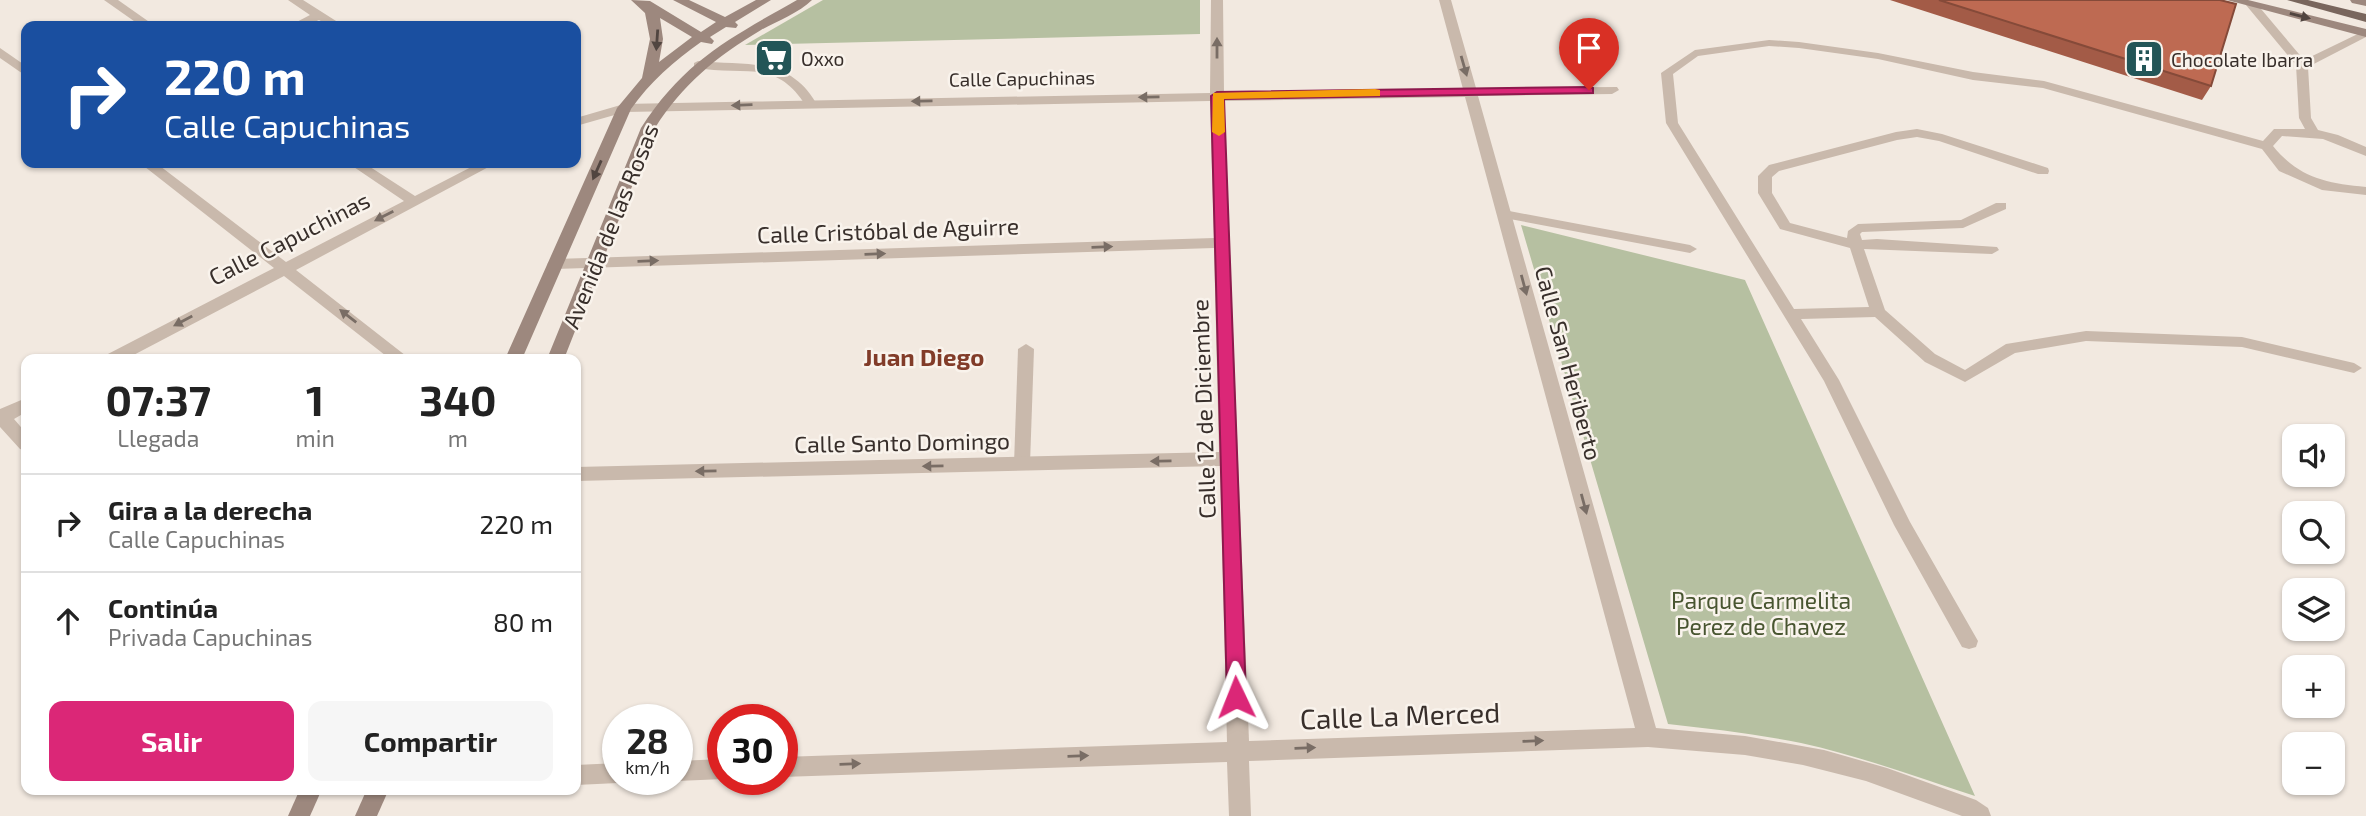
<!DOCTYPE html>
<html lang="es">
<meta charset="utf-8">
<style>
body{margin:0;font-family:"Exo 2",sans-serif;background:#f6f6f6;color:#222;height:100vh;display:flex;flex-direction:column;font-size:26px;white-space:nowrap}
*{box-sizing:border-box;margin:0}
p{font-size:23px;color:#767676}
.icon{flex:none;width:38px;height:38px;fill:none;stroke:currentColor;stroke-width:2;stroke-linecap:round;stroke-linejoin:round}
.map{position:relative;flex:1;overflow:hidden}
.drawer{position:absolute;left:21px;top:354px;width:560px;height:441px;display:flex;flex-direction:column;background:#fff;border-radius:14px;box-shadow:0 2px 5px #0004}
.drawer>*{flex:none}
.hud{position:absolute;left:21px;top:21px;width:560px;height:147px;border-radius:14px;box-shadow:0 2px 5px #0004;background:#1a4fa0;color:#fff;overflow:hidden}
.buttons{position:absolute;left:2282px;top:424px;display:grid;gap:14px}
.buttons a{display:grid;place-items:center;width:63px;height:63px;border-radius:14px;background:#fff;box-shadow:0 2px 5px #0004;font-size:35px}
.speed{position:absolute;left:602px;top:704px;display:flex;gap:14px;font-size:35px;font-weight:700;text-align:center}
.speed>*{display:grid;place-content:center;width:91px;height:91px;border-radius:50%;background:#fff;box-shadow:0 2px 5px #0004;line-height:1}
.speed small{font-size:18px;font-weight:400}
.speed .limit{border:10px solid #d22;background:#fff;color:#111}
.pin{position:absolute;display:grid;place-items:center;width:60px;height:60px;color:#fff;margin:-72px -30px;border-radius:50% 50% 50% 0;rotate:-45deg;box-shadow:0 0 7px #0007}
.pin .icon{rotate:45deg}
.me{position:absolute;width:77px;margin:-38px;rotate:358deg;stroke-linejoin:round;filter:drop-shadow(0 0 5px #0008)}
.turn{display:flex;align-items:center;gap:24px;height:147px;padding:0 28px;font-size:32px}
.turn .icon{width:91px;height:91px;stroke-width:2.5}
.turn b{display:block;font-size:49px;line-height:60px}
.eta{display:flex;justify-content:space-evenly;align-items:center;height:119px;text-align:center}
.eta b{font-size:42px;font-weight:700;line-height:49px}
.primary-button{display:flex;gap:14px;margin-top:auto;padding:14px 28px}
.primary-button a{flex:1;height:80px;border-radius:14px;background:#db2777;color:#fff;font-size:28px;font-weight:700;line-height:80px;text-align:center}
.primary-button a+a{background:#f6f6f6;color:#222}
ul{padding:0;list-style:none}
li{display:flex;align-items:center;gap:21px;height:98px;padding:0 28px;border-top:2px solid #e0e0e0}
li div{flex:1}
li b{display:block;font-size:26px}
li em{font-style:normal}
.map>svg:first-child{display:block}
.green{fill:#b6c0a1}
.lines{fill:none;stroke-linecap:round;stroke-linejoin:round}
.lane{fill:#c9b9ac;fill-rule:evenodd}
.street{fill:#c9b9ac;fill-rule:evenodd}
.secondary{fill:#9d887e;fill-rule:evenodd}
.primary{fill:#79665d;fill-rule:evenodd}
.wall{fill:#a35b47}
.building{fill:#be6a52;stroke:#854a39;stroke-width:2}
.oneway{fill:#514540}
.oneway2{fill:#796d65}
.route{fill:#db2777;stroke:#8e194d;stroke-width:2}
.slow{fill:#f59e0b}
.labels{text-anchor:middle;dominant-baseline:central;stroke-width:5;stroke-linejoin:round;paint-order:stroke}
.far-poi-label{font-size:19px;fill:#382f2b;stroke:#f9f3ec;text-anchor:start}
.far-street-label{font-size:19px;fill:#382f2b;stroke:#f9f3ec}
.street-label{font-size:23px;fill:#382f2b;stroke:#f9f3ec}
.park-label{font-size:23px;fill:#485530;stroke:#f9f3ec}
.neighbourhood-label{font-size:24px;font-weight:bold;fill:#823c29;stroke:#f9f3ec}
.near-street-label{font-size:28px;fill:#382f2b;stroke:#f9f3ec}
</style>
<div class="map">
<svg width="2366" height="816" viewBox="0 0 2366 816">
<rect width="100%" height="100%" fill="#f2e9e0"/>
<g class="green">
<path d="M823,0H1200V34L745,45Z"/>
<path d="M1521,225L1745,280L1975,796C1917,777 1860,756 1801,743C1757,734 1712,729 1668,724Z"/>
</g>
<g class="lines">
<g class="lane">
<path d="M2252,2L2256,3L2304,60L2366,30V37L2308,67L2311,118L2318,130L2338,135L2366,147V156L2323,139L2282,136L2273,146C2299,178 2326,183 2366,187V195L2322,190L2279,171L2262,149L2043,88L1973,80L1878,59L1799,48L1769,46L1698,56L1673,74L1678,123L1794,309L1869,307L1850,248L1780,229L1758,193V176L1769,165L1896,132L1917,129L1942,134L2048,168L2049,171L2048,174H2038L1939,141L1917,137L1897,140L1779,171L1772,177V193L1790,223L1847,238L1848,231L1858,224L1961,220L1996,203H2006V209L1963,228L1862,232L1860,234L1862,240L1877,239L1997,247L1999,250L1992,254L1864,249L1885,310L1935,354L1965,370L2006,344L2086,331L2242,337L2354,363L2362,368L2354,373L2242,347L2086,341L2015,353L1965,382L1925,362L1875,317L1801,319L1839,380L1910,522L1978,641L1976,647L1969,649L1962,647L1894,525L1824,381L1666,123L1661,73L1695,50L1769,40L1799,42L1878,53L1973,72L2044,81L2263,141L2274,129H2305L2299,118L2296,65L2246,5Z"/>
<path d="M698,61C745,66 789,56 816,103L810,107L806,106C775,56 742,78 694,67V63Z"/>
<path d="M1504,210L1690,245L1697,249L1690,253L1499,217L1497,214Z"/>
<path d="M1026,344L1034,349L1030,464L1028,468H1016L1014,464L1018,349Z"/>
</g>
<g class="street">
<path d="M104,0H118L155,26H141Z"/>
<path d="M288,0H303L344,26H330L319,20L305,26H289L310,15Z"/>
<path d="M1211,0H1223L1224,93L1463,89L1439,0H1451L1476,88L1617,87L1619,90L1612,94L1478,96L1656,728L1745,736L1824,750L1887,768L1976,800L1988,808L1991,816H1962L1866,781L1803,765L1745,755L1648,747L1249,761L1251,816H1229L1227,762L782,777V757L1227,742L1220,466L576,481V467L1219,452L1214,248L555,269L547,264L555,259L1214,238L1210,101L625,112L576,126V118L624,104L1210,93ZM1465,97L1635,728L1249,741L1224,101Z"/>
<path d="M0,48L26,66V76L0,58Z"/>
<path d="M140,163H156L286,262L404,201L348,163H364L415,196L479,163H496L296,270L410,359H390L284,276L126,359H104L106,355L274,268Z"/>
<path d="M26,398V412L14,419L26,433V451L20,449L0,427V409Z"/>
<path d="M723,759L724,779L677,781L671,779H677V761Z"/>
<path d="M618,763V779L626,780L618,783L576,785V765Z"/>
</g>
<g class="secondary">
<path d="M631,0L650,1L701,32L716,22L673,0H689L725,17L756,0H771L735,22L738,25L736,28L726,27L710,37L714,41L712,44L701,42C674,61 650,82 631,109L522,359H505L617,108L642,78L650,39L645,13ZM660,18L692,37L659,62L663,39Z"/>
<path d="M797,0H812C799,13 777,21 761,30C717,56 682,85 655,128L564,359H547L641,128C684,61 730,38 797,0Z"/>
<path d="M2227,0H2248L2366,29V37Z"/>
<path d="M2350,0H2366V6L2352,3Z"/>
<path d="M300,789H322L310,816H288Z"/>
<path d="M367,789H389L377,816H355Z"/>
</g>
<path class="primary" d="M2287,0H2308L2366,14V22Z"/>
</g>
<path class="wall" d="M1890,0H2220L2211,86L2202,100Z"/>
<path class="building" d="M1939,0H2220L2236,4L2211,86Z"/>
<defs><path id="oneway-solid" d="M-6-.8H1V-3.2L6.5 0L1 3.2V.8H-6Z" transform="scale(1.75)"/></defs>
<g class="oneway">
<use href="#oneway-solid" transform="translate(2300 16) rotate(14)"/>
<use href="#oneway-solid" transform="translate(657 40) rotate(94)"/>
<use href="#oneway-solid" transform="translate(597 170) rotate(114)"/>
</g>
<g class="oneway2">
<use href="#oneway-solid" transform="translate(1217 48) rotate(-90)"/>
<use href="#oneway-solid" transform="translate(1464 66) rotate(74)"/>
<use href="#oneway-solid" transform="translate(1149 97) rotate(179)"/>
<use href="#oneway-solid" transform="translate(922 101) rotate(179)"/>
<use href="#oneway-solid" transform="translate(742 105) rotate(178)"/>
<use href="#oneway-solid" transform="translate(384 216) rotate(153)"/>
<use href="#oneway-solid" transform="translate(1102 247) rotate(-2)"/>
<use href="#oneway-solid" transform="translate(875 254) rotate(-2)"/>
<use href="#oneway-solid" transform="translate(648 261) rotate(-2)"/>
<use href="#oneway-solid" transform="translate(1524 285) rotate(75)"/>
<use href="#oneway-solid" transform="translate(348 316) rotate(-142)"/>
<use href="#oneway-solid" transform="translate(183 321) rotate(152)"/>
<use href="#oneway-solid" transform="translate(1161 461) rotate(179)"/>
<use href="#oneway-solid" transform="translate(933 466) rotate(179)"/>
<use href="#oneway-solid" transform="translate(706 471) rotate(179)"/>
<use href="#oneway-solid" transform="translate(1584 504) rotate(75)"/>
<use href="#oneway-solid" transform="translate(1533 741) rotate(-2)"/>
<use href="#oneway-solid" transform="translate(1305 748) rotate(-2)"/>
<use href="#oneway-solid" transform="translate(1078 756) rotate(-2)"/>
<use href="#oneway-solid" transform="translate(850 764) rotate(-2)"/>
</g>
<path class="route" d="M1589,87L1593,88V93L1224,99L1246,697L1243,703L1236,705L1230,703L1227,697L1211,96L1217,92Z"/>
<path class="slow" d="M1375,89L1380,90V96L1224,99L1225,132L1219,136L1212,132L1213,93Z"/>
<defs>
<g id="supermarket-square" transform="scale(2.0125)"><rect x="-9" y="-9" width="18" height="18" rx="4" fill="#235557" stroke="#f9f3ec"/><path d="M-6-5.5h2.5l.6 2H6L4.5 2H-2.5L-4.4-4H-6ZM-1.5 3.2a1.3 1.3 0 1 0 .1 0ZM3 3.2a1.3 1.3 0 1 0 .1 0Z" fill="#fff"/></g>
<g id="building-square" transform="scale(2.0125)"><rect x="-9" y="-9" width="18" height="18" rx="4" fill="#235557" stroke="#f9f3ec"/><path d="M-4-6H4V6H1V3H-1V6H-4ZM-2.5-4.3h1.7v1.8h-1.7ZM.8-4.3h1.7v1.8H.8ZM-2.5-1h1.7V.8h-1.7ZM.8-1h1.7V.8H.8Z" fill="#fff"/></g>
</defs>
<g fill-rule="evenodd">
<use href="#supermarket-square" x="774" y="58"/>
<use href="#building-square" x="2144" y="59"/>
</g>
<g class="labels">
<g class="far-poi-label">
<text x="801" y="58">Oxxo</text>
<text x="2171" y="59">Chocolate Ibarra</text>
</g>
<g class="far-street-label">
<text transform="translate(1022 78) rotate(-1)">Calle Capuchinas</text>
</g>
<g class="street-label">
<text transform="translate(610 226) rotate(-68)">Avenida de las Rosas</text>
<text transform="translate(888 230) rotate(-2)">Calle Cristóbal de Aguirre</text>
<text transform="translate(289 238) rotate(-27)">Calle Capuchinas</text>
<text transform="translate(1569 363) rotate(75)">Calle San Heriberto</text>
<text transform="translate(1203 409) rotate(-92)">Calle 12 de Diciembre</text>
<text transform="translate(902 442) rotate(-1)">Calle Santo Domingo</text>
</g>
<g class="park-label">
<text x="1761" y="600">Parque Carmelita<tspan x="1761" dy="26">Perez de Chavez</tspan></text>
</g>
<g class="neighbourhood-label">
<text x="924" y="356">Juan Diego</text>
</g>
<g class="near-street-label">
<text transform="translate(1400 715) rotate(-2)">Calle La Merced</text>
</g>
</g>
</svg>
<div class="buttons">
<a><svg class="icon" aria-label="sound" viewBox="0 0 24 24"><path d="M4 9h4l5-4v14l-5-4H4zM17 9q2 3 0 6"/></svg></a>
<a><svg class="icon" aria-label="search" viewBox="0 0 24 24"><circle cx="10" cy="10" r="6"/><path d="M15 15l6 6"/></svg></a>
<a><svg class="icon" aria-label="layers" viewBox="0 0 24 24"><path d="M12 4l9 5-9 5-9-5zM3 14l9 5 9-5"/></svg></a>
<a>+</a>
<a>−</a>
</div>
<div class="speed"><div>28<small>km/h</small></div><div class="limit">30</div></div>
<div class="pin" style="left:1589px;top:90px;background:#d93025"><svg class="icon" aria-label="arrive" viewBox="0 0 24 24"><path d="M6 21V4h12l-3 4 3 4H6"/></svg></div>
<svg class="me" style="left:1236px;top:697px" viewBox="-20 -20 40 40"><path d="M0-17L14 15 0 8-14 15z" fill="#db2777" stroke="#fff" stroke-width="4"/></svg>
<div class="hud">
<div class="turn"><svg class="icon" aria-label="right" viewBox="0 0 24 24"><path d="M7 20v-9h11M14 6l5 5-5 5"/></svg><div><b>220 m</b>Calle Capuchinas</div></div>
</div>
<section class="drawer">
<div class="eta">
<div><b>07:37</b><p>Llegada</p></div>
<div><b>1</b><p>min</p></div>
<div><b>340</b><p>m</p></div>
</div>
<ul>
<li><svg class="icon" aria-label="right" viewBox="0 0 24 24"><path d="M7 20v-9h11M14 6l5 5-5 5"/></svg><div><b>Gira a la derecha</b><p>Calle Capuchinas</p></div><em>220 m</em></li>
<li><svg class="icon" aria-label="ahead" viewBox="0 0 24 24"><path d="M12 20V5M6 11l6-6 6 6"/></svg><div><b>Continúa</b><p>Privada Capuchinas</p></div><em>80 m</em></li>
</ul>
<div class="primary-button"><a>Salir</a><a>Compartir</a></div>
</section>
</div>
